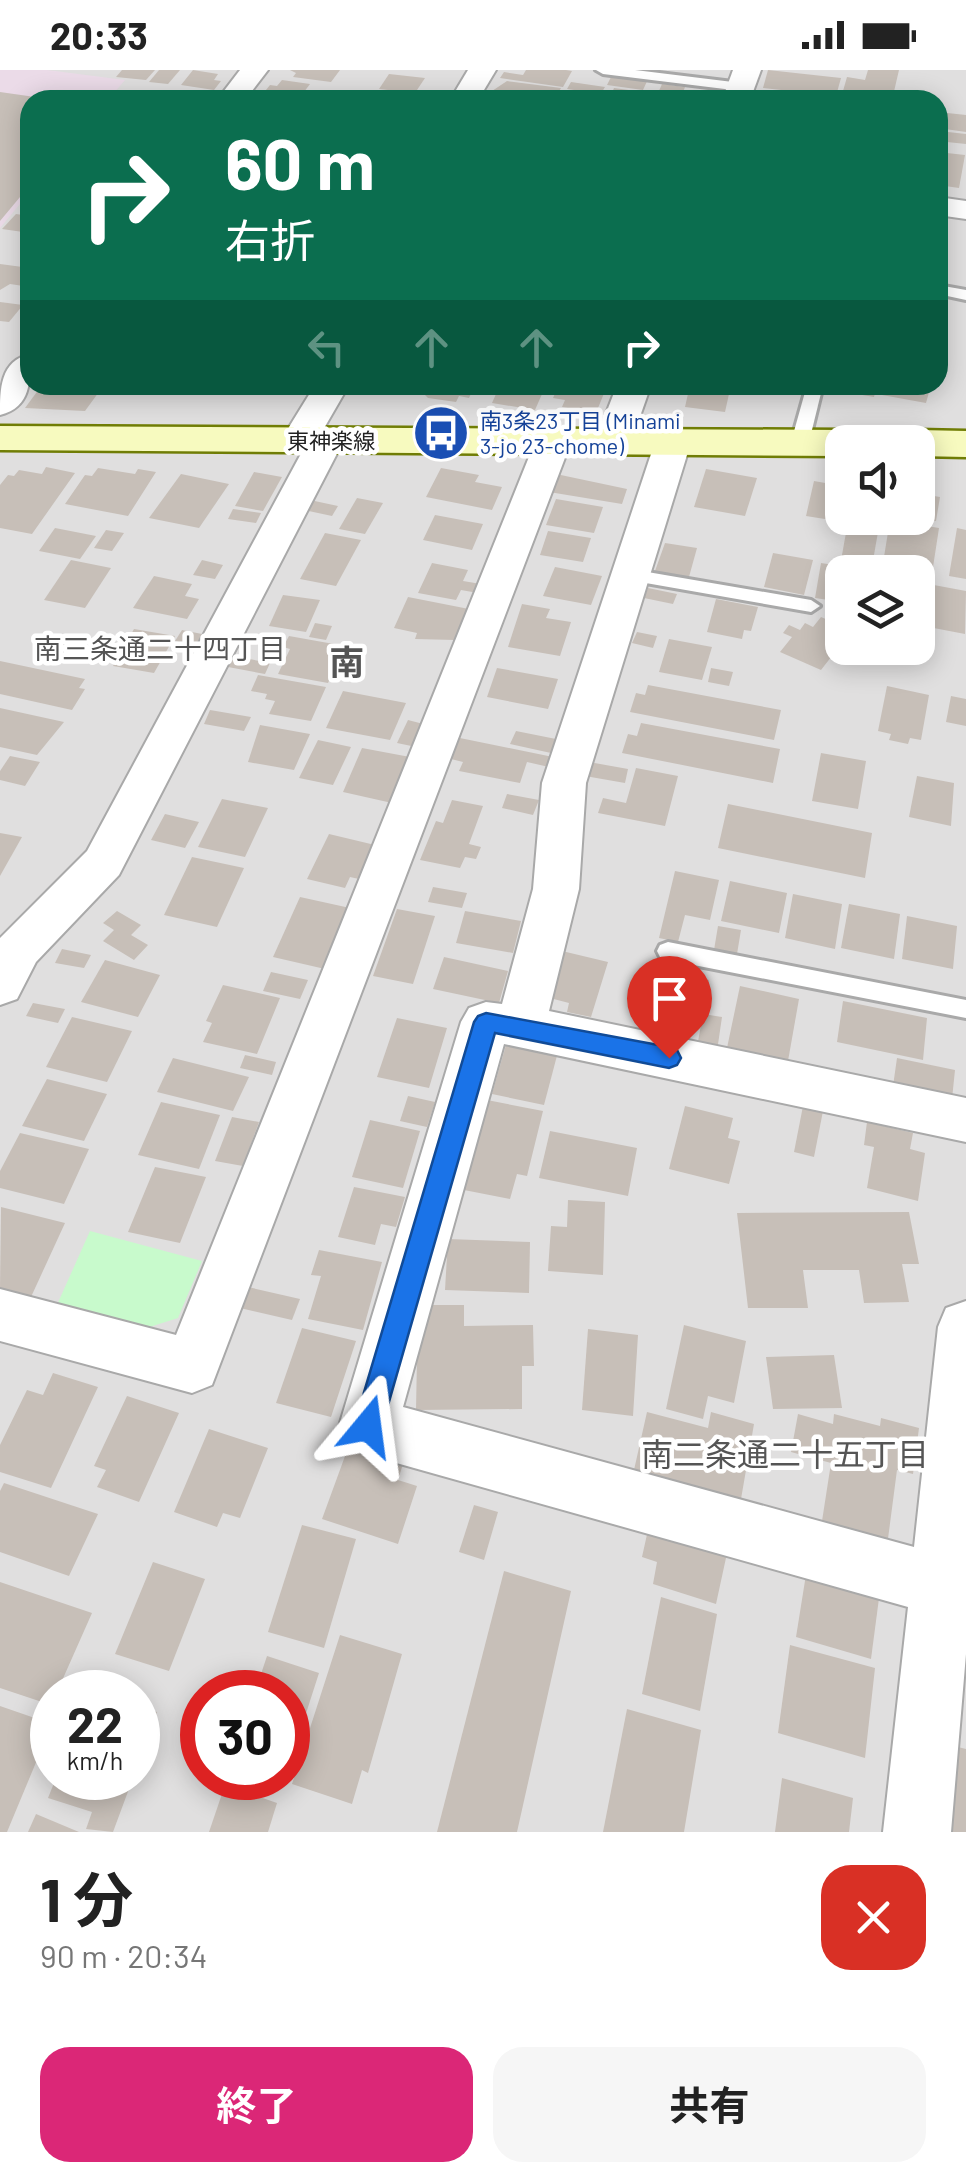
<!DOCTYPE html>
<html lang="ja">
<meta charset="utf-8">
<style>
body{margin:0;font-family:Barlow,"Noto Sans JP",sans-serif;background:#f6f6f6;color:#222;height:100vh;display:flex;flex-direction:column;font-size:38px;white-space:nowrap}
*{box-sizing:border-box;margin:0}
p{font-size:32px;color:#767676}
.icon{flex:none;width:55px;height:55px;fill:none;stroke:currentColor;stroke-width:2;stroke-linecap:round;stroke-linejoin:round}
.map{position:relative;height:1762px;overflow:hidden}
.drawer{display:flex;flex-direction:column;background:#fff;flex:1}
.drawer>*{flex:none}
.hud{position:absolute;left:20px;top:20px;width:928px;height:305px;border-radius:30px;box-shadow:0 5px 25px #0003;background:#0b6e4f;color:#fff;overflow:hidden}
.controls{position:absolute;left:825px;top:355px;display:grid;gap:20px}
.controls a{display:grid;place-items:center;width:110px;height:110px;border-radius:20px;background:#fff;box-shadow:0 5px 25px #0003;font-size:50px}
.speed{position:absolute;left:30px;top:1600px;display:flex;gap:20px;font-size:50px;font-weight:700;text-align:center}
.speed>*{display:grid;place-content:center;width:130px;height:130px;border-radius:50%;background:#fff;box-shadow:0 5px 25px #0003;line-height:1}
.speed small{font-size:25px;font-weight:400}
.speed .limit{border:15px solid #d22;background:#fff;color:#111}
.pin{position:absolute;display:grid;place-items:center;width:85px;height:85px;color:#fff;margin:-102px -42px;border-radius:50% 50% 50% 0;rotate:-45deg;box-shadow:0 0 10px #0007}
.pin .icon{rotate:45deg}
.me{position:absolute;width:110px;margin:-55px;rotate:16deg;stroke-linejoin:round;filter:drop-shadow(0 0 8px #0008)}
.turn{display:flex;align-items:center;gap:35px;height:210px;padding:0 40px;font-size:45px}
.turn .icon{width:130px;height:130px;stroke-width:2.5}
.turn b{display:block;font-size:70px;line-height:85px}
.lanes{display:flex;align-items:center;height:95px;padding:0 40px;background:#0003;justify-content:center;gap:50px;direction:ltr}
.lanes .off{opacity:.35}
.round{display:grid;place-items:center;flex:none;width:105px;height:105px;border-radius:30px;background:#f6f6f6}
.summary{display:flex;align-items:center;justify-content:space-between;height:170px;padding:0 40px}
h1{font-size:60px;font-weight:700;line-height:75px}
.primary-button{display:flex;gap:20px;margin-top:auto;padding:20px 40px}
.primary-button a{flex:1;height:115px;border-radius:30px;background:#db2777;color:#fff;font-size:40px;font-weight:700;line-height:115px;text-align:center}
.primary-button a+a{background:#f6f6f6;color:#222}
.status{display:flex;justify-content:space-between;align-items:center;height:70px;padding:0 50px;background:#fff;direction:ltr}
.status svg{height:28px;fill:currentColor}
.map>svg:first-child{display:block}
.residential{fill:#e0dfdf;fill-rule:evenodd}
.industrial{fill:#ebdbe8}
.park{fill:#c8facc}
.building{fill:#c7bfb8}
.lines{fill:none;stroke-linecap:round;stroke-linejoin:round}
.lane-casing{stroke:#a9a9a9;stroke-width:6}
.street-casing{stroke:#a9a9a9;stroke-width:4}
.secondary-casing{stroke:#707d05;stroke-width:5}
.lane{fill:#fff;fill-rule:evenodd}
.street{fill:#fff;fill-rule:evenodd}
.secondary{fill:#f7fabf;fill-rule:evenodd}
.route{fill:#1a73e8;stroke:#114b97;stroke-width:2.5}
.labels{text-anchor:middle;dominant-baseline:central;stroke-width:9;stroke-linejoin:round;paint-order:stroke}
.far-transit-label{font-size:22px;fill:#164399;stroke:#fff;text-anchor:start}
.far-street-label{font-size:22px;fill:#222;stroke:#fff}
.neighbourhood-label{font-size:28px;fill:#555;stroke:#fff}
.near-neighbourhood-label{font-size:32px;fill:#555;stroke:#fff}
.district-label{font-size:35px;font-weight:bold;fill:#555;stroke:#fff}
</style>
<div class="status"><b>20:33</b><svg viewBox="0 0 49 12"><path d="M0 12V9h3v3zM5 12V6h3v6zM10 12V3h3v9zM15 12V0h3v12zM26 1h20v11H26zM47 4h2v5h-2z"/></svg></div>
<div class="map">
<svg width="966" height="1762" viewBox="0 0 966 1762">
<rect width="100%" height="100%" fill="#f2efe9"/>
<path class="residential" d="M0,0H966V1762H0ZM30,30H938V315H30ZM842,372H918V448H842ZM842,502H918V578H842ZM52,1622H138V1708H52ZM202,1622H288V1708H202Z"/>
<path class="industrial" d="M0,0H47L125,10L108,30H30V122L0,158Z"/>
<path class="park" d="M90,1161L202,1191L178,1248L137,1261L56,1237Z"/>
<g class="building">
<path d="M122,0H155L146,10L116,7Z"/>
<path d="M159,0H180L168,14L149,12Z"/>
<path d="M193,0L218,4L214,10L221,11L214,20L181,15Z"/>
<path d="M290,0H340L331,12L293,7L296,3Z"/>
<path d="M526,0H566L572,1L563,17L500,8L504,2L523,5Z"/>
<path d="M768,0L841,8L836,26L763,18Z"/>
<path d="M868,0H899L892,30L841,28L847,7L865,10Z"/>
<path d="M389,4L425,8L415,23L379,19Z"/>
<path d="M612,5L648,9L643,20L607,15Z"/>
<path d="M282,10L310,14L298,30L269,25L272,21L266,20L270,15L277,16Z"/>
<path d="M507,11L561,18L554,30L508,27L510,24L492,21Z"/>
<path d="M571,12L605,17L597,30H568L574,20L567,19Z"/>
<path d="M662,14L685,17L680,30H655Z"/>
<path d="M614,18L643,22L639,30H609Z"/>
<path d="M344,20L372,23L368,30H338Z"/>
<path d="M0,22L42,28L30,30V115L0,151Z"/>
<path d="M938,42L966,45V62L938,58Z"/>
<path d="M939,61L966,64V74L947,72L946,78L938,77Z"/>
<path d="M938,82L965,85L959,118L938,115Z"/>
<path d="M16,144L30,146V163L2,159Z"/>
<path d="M0,194L30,198V217L10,214L0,220Z"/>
<path d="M0,232L23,235L9,252L0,251Z"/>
<path d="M42,315H104L85,341L25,338Z"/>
<path d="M423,315H475L469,328L459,326L456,332L428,328L420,320Z"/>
<path d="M500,315H546L535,340L492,333Z"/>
<path d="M559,315H598L607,316L596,343L562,337L565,330L553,328Z"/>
<path d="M690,315H731L725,342L685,337Z"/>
<path d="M840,315H877L874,327L839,321Z"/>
<path d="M885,315H931L926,333L882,325Z"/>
<path d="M46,397L75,403L32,464L0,458V415L8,405L14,406L19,400L42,404Z"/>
<path d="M98,398L135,404L138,399L156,402L128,446L65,434L85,405L92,406Z"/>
<path d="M441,398L479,405L475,412L502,417L492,440L426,427Z"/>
<path d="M706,399L757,408L745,446L694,437Z"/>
<path d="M254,402L282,407L263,441L235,436Z"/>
<path d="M181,404L229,414L199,458L149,448Z"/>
<path d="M556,404L627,419L622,434L549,422Z"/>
<path d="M814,411L842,416V448H852L850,453L806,446Z"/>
<path d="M918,415L930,417L928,425L940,427L936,451L918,448Z"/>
<path d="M357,428L383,433L365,464L339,459Z"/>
<path d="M556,429L603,437L594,463L546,455Z"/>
<path d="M310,430L338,436L332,446L304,440Z"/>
<path d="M233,439L261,443L256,453L228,449Z"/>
<path d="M435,445L483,454L472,480L423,470Z"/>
<path d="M890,450L939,458L933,497L926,496L925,506L882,499Z"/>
<path d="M847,457L878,462L871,502H842V532L815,528L821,493L840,496Z"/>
<path d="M55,458L96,466L80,489L39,481Z"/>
<path d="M957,458L966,460V509L949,506Z"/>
<path d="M106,460L124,463L112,481L94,478Z"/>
<path d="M548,461L591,468L583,492L540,485Z"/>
<path d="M325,463L361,470L336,516L300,509Z"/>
<path d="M665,473L697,478L689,507L655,501Z"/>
<path d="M773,483L813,490L804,525L764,517Z"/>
<path d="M71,490L111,498L85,538L44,530Z"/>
<path d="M202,490L223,495L215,509L193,505Z"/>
<path d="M432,493L468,500L463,511L481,514L478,523L461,520L456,530L418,523Z"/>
<path d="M555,497L602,506L591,535L543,526Z"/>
<path d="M154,506L192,514L185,526L199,529L187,549L133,538Z"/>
<path d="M923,513L966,521L965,564L918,555Z"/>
<path d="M648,518L677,524L673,534L644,528Z"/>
<path d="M283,525L320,530L306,562L269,556Z"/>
<path d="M408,527L469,539L455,570L415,569L417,563L394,558Z"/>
<path d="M716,529L758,537L751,561L744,560L742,569L707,562Z"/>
<path d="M522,534L550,539L546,548L571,552L560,586L508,577Z"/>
<path d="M821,547L842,556V573L821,600L780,582L792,567L783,563L789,555L800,560L805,553L813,557Z"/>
<path d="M315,553L332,556L326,570L309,567Z"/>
<path d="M134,559L175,566L154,603L113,596Z"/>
<path d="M182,560L207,565L200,577L175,571Z"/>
<path d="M637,562L657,566L653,578L632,573Z"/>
<path d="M289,566L345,576L328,613L278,604L290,579L283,577Z"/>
<path d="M669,569L712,577L702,610L659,602Z"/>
<path d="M234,586L270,593L265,604L228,597Z"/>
<path d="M0,591L85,609L79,618L85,619L72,640L0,624Z"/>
<path d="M497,598L558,609L548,639L487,627Z"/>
<path d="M711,598L733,602L729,616L708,612Z"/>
<path d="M258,605L326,617L311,651L269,644L275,631L265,629L267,624L251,621Z"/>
<path d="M648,615L781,640L774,670L630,642L636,623L645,625Z"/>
<path d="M887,616L929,625L921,670L910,668L908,674L889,670L891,664L878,661Z"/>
<path d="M343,621L406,633L390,670L326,658Z"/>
<path d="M951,626L966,629V656L946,652Z"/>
<path d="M0,638L64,652L37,685L0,677Z"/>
<path d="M210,640L251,647L244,661L204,654Z"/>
<path d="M408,650L431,656L421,678L397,673Z"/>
<path d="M641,653L780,679L773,713L622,683L628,664L637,666Z"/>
<path d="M260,655L310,664L294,700L248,692Z"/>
<path d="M516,661L556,669L551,683L510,674Z"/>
<path d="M455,667L553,687L549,697L527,692L520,713L459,701L463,692L447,688Z"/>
<path d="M318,670L351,677L333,715L299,708Z"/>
<path d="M362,678L410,687L392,733L343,722Z"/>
<path d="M821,683L866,691L858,739L812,731Z"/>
<path d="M10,686L40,692L25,716L0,710V701Z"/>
<path d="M589,692L628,699L625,713L585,706Z"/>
<path d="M636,698L678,706L665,756L598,743L603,728L626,733Z"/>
<path d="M917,706L954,713L951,756L909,747Z"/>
<path d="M507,724L539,730L533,745L502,738Z"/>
<path d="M222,729L268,738L245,787L198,777Z"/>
<path d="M452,730L483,736L469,774L481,777L476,789L465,787L460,798L420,790L436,751L443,753Z"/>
<path d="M728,734L872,763L865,808L718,778Z"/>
<path d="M165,744L199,752L185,778L151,770Z"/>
<path d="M0,763L22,767L0,806Z"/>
<path d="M329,764L375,775L359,809L350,807L345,818L307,809Z"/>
<path d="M192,787L244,798L217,857L164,845Z"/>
<path d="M675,801L719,810L710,850L685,845L678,872L659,868Z"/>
<path d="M730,811L787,823L779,863L721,851Z"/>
<path d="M433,817L467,823L462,838L428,832Z"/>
<path d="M793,824L842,834L835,879L785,868Z"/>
<path d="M300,827L350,838L325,899L273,887Z"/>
<path d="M849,834L900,844L894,889L841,878Z"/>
<path d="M397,839L435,846L413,914L373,906Z"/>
<path d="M117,841L141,855L131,865L148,875L134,890L103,871L114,860L103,853Z"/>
<path d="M465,841L521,851L513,883L456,873Z"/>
<path d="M907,846L957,856L953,899L902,889Z"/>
<path d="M718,856L741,860L737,884L714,880Z"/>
<path d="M62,879L91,885L84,898L55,893Z"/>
<path d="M562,881L608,892L591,947L567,942L569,933L546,927Z"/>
<path d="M444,887L508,901L499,933L433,919Z"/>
<path d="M105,890L160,905L138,947L81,932Z"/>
<path d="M651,895L709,910L700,939L679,933L669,946L637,937Z"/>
<path d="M271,902L308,910L300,929L263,921Z"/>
<path d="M223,915L280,928L257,984L203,972L212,953L206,951Z"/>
<path d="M740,916L799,929L788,991L727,978Z"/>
<path d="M843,931L927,948L923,990L837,972Z"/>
<path d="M33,933L65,939L58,953L26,946Z"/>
<path d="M703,944L722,947L717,981L697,977Z"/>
<path d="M72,947L132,961L107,1012L46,997Z"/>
<path d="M397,948L447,958L429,1018L377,1007Z"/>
<path d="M508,968L559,978L544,1035L492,1024Z"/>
<path d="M245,985L276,992L272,1005L240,998Z"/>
<path d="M173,988L249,1007L233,1041L157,1022Z"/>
<path d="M897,988L955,1000L952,1029L893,1016Z"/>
<path d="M47,1009L107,1024L84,1071L22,1056Z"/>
<path d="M408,1026L435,1032L427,1057L400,1051Z"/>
<path d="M487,1030L543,1041L527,1106L517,1104L510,1129L464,1120Z"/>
<path d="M161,1032L220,1045L199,1099L138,1085Z"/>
<path d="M685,1036L733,1048L728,1068L740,1071L729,1114L669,1099Z"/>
<path d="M803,1036L823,1041L814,1087L794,1082Z"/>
<path d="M232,1047L259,1052L243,1096L215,1091Z"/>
<path d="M370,1050L420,1061L403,1118L352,1107Z"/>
<path d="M867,1052L913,1063L910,1079L925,1083L918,1131L867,1118L874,1077L864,1075Z"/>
<path d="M550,1061L637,1078L628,1126L539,1108Z"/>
<path d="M20,1063L89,1079L64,1134L0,1118V1101Z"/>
<path d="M155,1097L206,1107L180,1173L128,1162Z"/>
<path d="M354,1117L405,1127L396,1157L381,1154L375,1175L338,1167Z"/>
<path d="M568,1130L605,1132L603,1205L548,1201L551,1156L567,1157Z"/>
<path d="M1,1137L65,1153L31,1227L0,1219Z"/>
<path d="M909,1142L919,1194H902L909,1232L864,1233L859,1200H803L808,1238H748L737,1143Z"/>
<path d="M448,1169L530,1172L529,1223L445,1220Z"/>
<path d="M319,1180L382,1192L363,1260L308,1249L321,1206L311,1205Z"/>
<path d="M248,1217L300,1229L292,1250L240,1238Z"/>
<path d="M418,1235H464V1256L533,1255L534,1296H522V1339L416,1340Z"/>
<path d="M684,1255L746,1271L734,1333L708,1326L703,1349L666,1339Z"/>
<path d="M302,1258L356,1271L331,1347L276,1333Z"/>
<path d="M588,1259L638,1265L633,1346L582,1340Z"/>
<path d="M834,1285L842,1338L773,1339L766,1287Z"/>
<path d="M53,1303L98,1317L51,1418L0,1402V1375L27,1320L43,1325Z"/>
<path d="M127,1326L179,1343L139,1432L97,1417L106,1400L94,1396Z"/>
<path d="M647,1342L708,1358L711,1342L754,1354L741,1429L634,1400Z"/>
<path d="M798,1344L833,1354L834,1344L880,1356L881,1348L919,1358L913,1404L897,1400L886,1484L820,1464L831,1393L791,1382Z"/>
<path d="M209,1359L268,1378L240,1448L223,1443L217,1457L174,1442Z"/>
<path d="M352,1367L406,1384L398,1410L417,1416L398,1474L322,1449Z"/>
<path d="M4,1413L98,1444L69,1506L0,1482V1421Z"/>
<path d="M474,1435L498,1442L484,1490L459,1482Z"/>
<path d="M650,1451L729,1474L716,1534L653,1514L657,1492L642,1487Z"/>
<path d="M302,1455L356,1469L324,1578L268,1562Z"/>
<path d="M153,1492L205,1509L169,1601L115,1584Z"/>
<path d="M808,1492L881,1513L871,1589L796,1567Z"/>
<path d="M504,1501L571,1521L517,1762H437Z"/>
<path d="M0,1512L92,1543L57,1622H52L51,1635L0,1618Z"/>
<path d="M661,1527L717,1544L700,1641L642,1624Z"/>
<path d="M340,1565L402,1584L368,1703L362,1700L352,1734L292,1714Z"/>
<path d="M790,1575L875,1598L865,1688L778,1663Z"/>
<path d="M267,1586L319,1603L291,1690L288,1689V1622H255Z"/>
<path d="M0,1636L52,1654L7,1762H0Z"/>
<path d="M138,1636L157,1642L138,1694Z"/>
<path d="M627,1639L701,1660L684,1762H603Z"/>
<path d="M958,1677L966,1679V1762H949Z"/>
<path d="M56,1708H133L113,1762L86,1759L92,1742L48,1728Z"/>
<path d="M782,1708L853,1728L849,1762H775Z"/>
<path d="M225,1715L277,1733L268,1762H209Z"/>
<path d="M36,1744L79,1762H28Z"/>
</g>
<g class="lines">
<g class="lane-casing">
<g id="lane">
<path d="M596,0H635L741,13L748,17L741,21L603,4Z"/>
<path d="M938,215L966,220V230L938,224Z"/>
<path d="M807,315H823L809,372L800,377L791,372Z"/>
<path d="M630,499L811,530L820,536L811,542L623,509L621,505Z"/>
<path d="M668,872L966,930V948L668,890L660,887L657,881L660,875Z"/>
</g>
</g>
<g class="street-casing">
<g id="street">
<path d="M240,0H268L245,30H217Z"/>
<path d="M468,0H496L478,30H450Z"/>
<path d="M733,0H761L750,30H722Z"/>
<path d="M938,127L966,131V149L938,145Z"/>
<path d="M30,284C30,310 32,337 0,345C0,319 0,291 30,284Z"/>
<path d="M315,315H349L323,360L339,362L344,370L119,805L36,892L17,929L0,935V868L87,781L303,380L286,378L281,370Z"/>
<path d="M617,315H651L631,372L626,380L613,383L600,380L595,372Z"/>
<path d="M553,361L566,364L571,372L212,1315L192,1323L0,1271V1219L176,1265L535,372L540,364Z"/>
<path d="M673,361L686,364L691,372L586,713L579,819L549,941L966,1028V1072L504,974L403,1337L914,1477L938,1257L946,1238L966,1231V1584L951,1762H883L908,1537L368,1385L347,1376L339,1356L461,952L469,938L486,932L502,934L533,819L542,713L655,372L660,364Z"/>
</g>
</g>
<g class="secondary-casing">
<g id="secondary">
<path d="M0,356L842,360L857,364L862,372H842V386L0,380Z"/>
<path d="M918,360L966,361V387L918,386V372H898L903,364Z"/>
</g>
</g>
<use href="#lane" class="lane"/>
<use href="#street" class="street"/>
<use href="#secondary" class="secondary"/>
</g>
<path class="route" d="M486,943L669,977L677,980L681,988L677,995L669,998L495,963L382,1356L378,1366L368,1370L358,1366L354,1356L474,952L478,946Z"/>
<defs>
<g id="bus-disc" transform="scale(2.875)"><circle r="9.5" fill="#1a4fb4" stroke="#fff"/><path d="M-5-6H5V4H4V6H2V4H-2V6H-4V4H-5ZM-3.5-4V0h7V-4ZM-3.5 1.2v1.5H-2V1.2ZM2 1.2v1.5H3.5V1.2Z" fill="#fff"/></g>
</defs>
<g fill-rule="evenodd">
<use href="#bus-disc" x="441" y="363"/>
</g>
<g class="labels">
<g class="far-transit-label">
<text x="480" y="350">南3条23丁目 (Minami<tspan x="480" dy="25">3-jo 23-chome)</tspan></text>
</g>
<g class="far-street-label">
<text x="331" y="370">東神楽線</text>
</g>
<g class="neighbourhood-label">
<text x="160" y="578">南三条通二十四丁目</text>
</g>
<g class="near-neighbourhood-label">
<text x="785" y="1383">南二条通二十五丁目</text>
</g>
<g class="district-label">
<text x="347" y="591">南</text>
</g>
</g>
</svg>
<div class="controls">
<a><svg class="icon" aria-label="sound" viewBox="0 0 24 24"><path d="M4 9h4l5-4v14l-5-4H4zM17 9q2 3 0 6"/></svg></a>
<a><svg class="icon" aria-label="layers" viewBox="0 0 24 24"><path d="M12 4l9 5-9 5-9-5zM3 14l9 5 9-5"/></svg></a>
</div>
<div class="speed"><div>22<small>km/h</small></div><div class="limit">30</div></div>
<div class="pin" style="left:669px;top:988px;background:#d93025"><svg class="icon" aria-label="arrive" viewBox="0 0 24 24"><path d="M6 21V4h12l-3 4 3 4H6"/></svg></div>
<svg class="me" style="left:368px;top:1356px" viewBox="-20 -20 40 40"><path d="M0-17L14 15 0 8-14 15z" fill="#1a73e8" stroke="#fff" stroke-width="4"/></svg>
<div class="hud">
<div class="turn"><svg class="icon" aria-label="right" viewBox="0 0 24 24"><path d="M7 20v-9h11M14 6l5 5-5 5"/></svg><div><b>60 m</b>右折</div></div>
<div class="lanes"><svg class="icon off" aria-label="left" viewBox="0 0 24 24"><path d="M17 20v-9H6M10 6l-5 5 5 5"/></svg><svg class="icon off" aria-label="ahead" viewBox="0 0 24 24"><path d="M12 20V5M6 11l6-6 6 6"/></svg><svg class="icon off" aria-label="ahead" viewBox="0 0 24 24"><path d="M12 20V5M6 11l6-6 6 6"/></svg><svg class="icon" aria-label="right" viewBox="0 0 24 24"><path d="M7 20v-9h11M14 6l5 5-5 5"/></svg></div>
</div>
</div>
<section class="drawer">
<div class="summary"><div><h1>1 分</h1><p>90 m · 20:34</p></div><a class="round" style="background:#d93025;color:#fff"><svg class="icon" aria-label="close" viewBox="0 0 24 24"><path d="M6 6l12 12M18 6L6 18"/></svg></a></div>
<div class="primary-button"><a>終了</a><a>共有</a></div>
</section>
